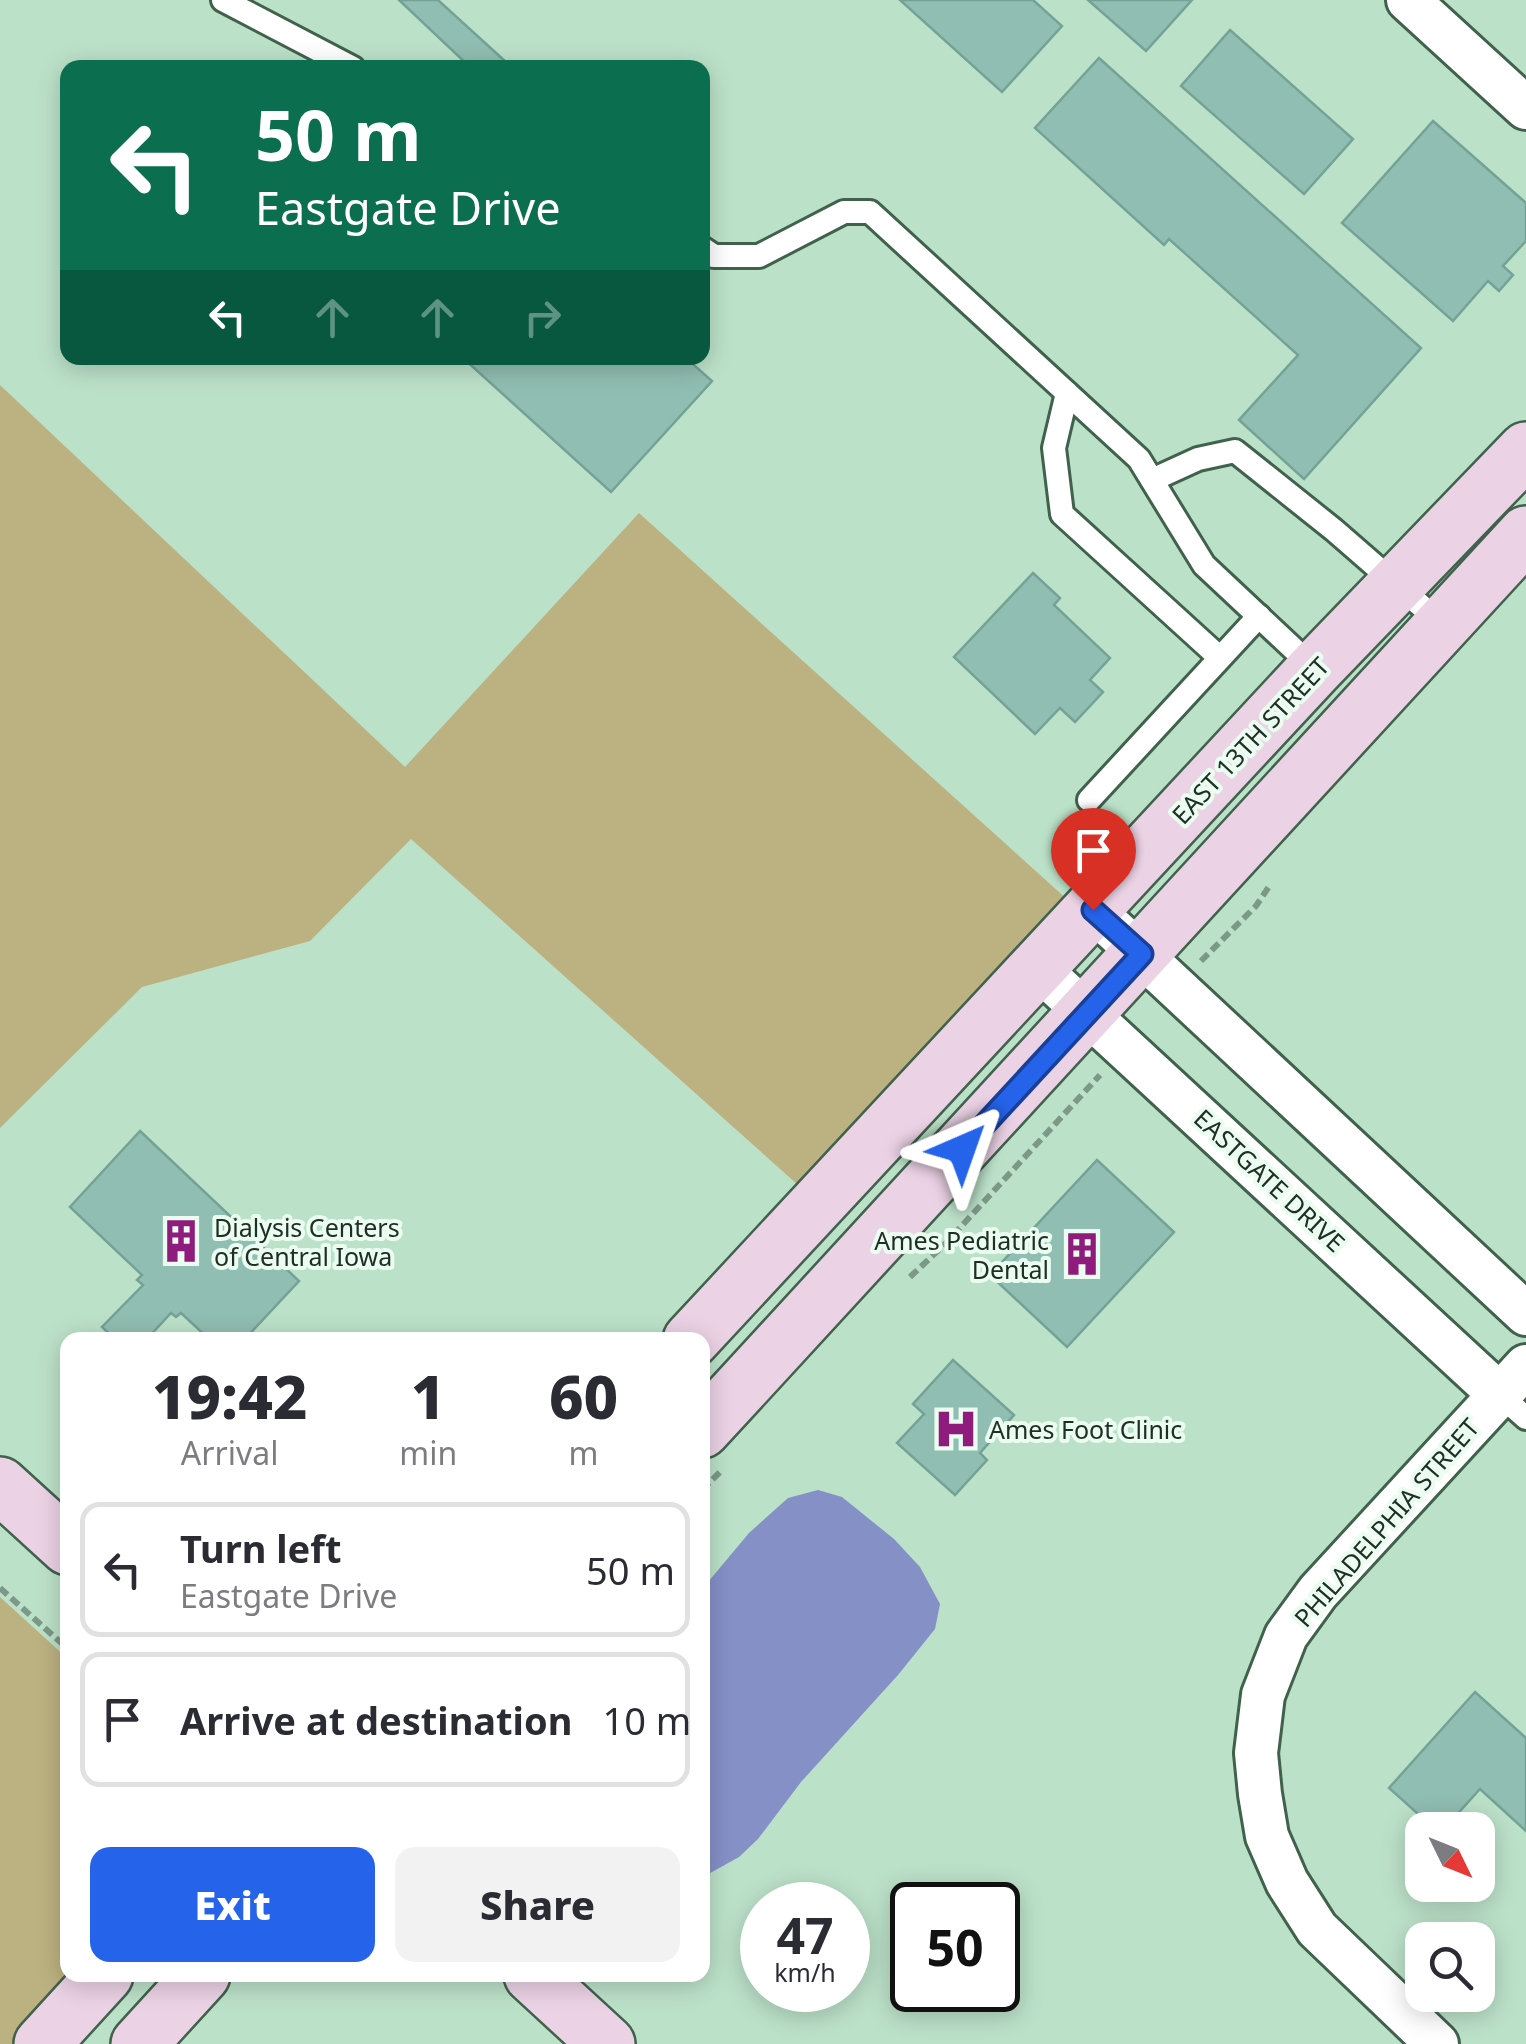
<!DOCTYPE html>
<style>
body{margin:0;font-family:"Noto Sans",sans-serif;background:#f2f2f3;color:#2b2b33;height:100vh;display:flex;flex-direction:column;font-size:38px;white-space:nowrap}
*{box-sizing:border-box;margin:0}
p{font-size:32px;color:#7c7c81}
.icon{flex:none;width:55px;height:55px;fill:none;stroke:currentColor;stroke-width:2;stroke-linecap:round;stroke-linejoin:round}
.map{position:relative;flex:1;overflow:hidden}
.side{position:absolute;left:60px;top:1332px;width:650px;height:650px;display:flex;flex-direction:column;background:#fff;border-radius:20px;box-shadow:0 5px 25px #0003}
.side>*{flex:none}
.guide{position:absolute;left:60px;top:60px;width:650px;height:305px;border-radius:20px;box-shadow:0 5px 25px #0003;background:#0b6e4f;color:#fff;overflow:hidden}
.needle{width:65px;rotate:133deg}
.buttons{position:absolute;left:1405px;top:1812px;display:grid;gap:20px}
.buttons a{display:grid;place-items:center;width:90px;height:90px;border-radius:20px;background:#fff;box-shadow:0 5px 25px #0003;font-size:50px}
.speed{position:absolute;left:740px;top:1882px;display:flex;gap:20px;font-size:50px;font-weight:700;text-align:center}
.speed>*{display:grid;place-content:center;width:130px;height:130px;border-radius:50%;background:#fff;box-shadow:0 5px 25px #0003;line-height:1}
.speed small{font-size:25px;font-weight:400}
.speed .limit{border:5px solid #111;border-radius:15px;background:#fff;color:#111}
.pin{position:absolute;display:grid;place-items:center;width:85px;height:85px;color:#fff;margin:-102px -42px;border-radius:50% 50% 50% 0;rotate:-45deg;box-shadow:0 0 10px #0007}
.pin .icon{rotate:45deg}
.me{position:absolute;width:110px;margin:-55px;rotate:43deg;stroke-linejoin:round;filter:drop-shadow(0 0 8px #0008)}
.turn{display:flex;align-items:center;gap:35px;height:210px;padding:0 30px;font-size:45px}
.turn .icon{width:130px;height:130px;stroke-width:2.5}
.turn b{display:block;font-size:70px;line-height:85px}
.lanes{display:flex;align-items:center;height:95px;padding:0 30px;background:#0003;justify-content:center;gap:50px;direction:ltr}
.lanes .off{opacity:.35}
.eta{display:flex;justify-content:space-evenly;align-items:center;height:170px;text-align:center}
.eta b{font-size:60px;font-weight:800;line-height:70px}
.action{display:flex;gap:20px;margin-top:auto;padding:20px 30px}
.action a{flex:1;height:115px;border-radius:20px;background:#2563eb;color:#fff;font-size:40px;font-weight:800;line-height:115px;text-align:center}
.action a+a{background:#f2f2f3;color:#2b2b33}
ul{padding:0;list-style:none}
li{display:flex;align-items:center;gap:30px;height:135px;margin:0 20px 15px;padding:0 10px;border:5px solid #e1e1e2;border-radius:20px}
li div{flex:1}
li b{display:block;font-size:38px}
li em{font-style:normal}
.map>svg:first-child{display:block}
.green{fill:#bcb181}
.water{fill:#8590c7}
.building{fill:#91beb2;stroke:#75a296;stroke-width:2.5}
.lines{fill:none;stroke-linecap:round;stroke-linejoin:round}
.lane-casing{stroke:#40614c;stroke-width:28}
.street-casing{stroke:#40614c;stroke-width:48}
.secondary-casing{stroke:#40614c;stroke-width:60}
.path{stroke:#7c9886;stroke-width:6;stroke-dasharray:10 5;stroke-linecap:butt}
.lane{stroke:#fff;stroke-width:22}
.street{stroke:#fff;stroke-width:42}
.secondary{stroke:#ebd2e5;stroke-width:55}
.route-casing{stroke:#184099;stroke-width:25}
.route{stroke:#2563eb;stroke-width:18}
.labels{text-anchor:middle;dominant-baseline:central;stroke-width:8;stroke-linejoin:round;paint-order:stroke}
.street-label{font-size:25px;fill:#202f25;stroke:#eafdf0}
.poi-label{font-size:25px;fill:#202f25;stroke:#eafdf0;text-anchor:start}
</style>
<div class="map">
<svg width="1526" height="2044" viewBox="0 0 1526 2044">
<rect width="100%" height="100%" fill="#bce1c9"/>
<g class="green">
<path d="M0,385L405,767L639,513L1069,901L798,1185L411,839L310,941L142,987L0,1128Z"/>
<path d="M0,1597L68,1659V1975H78L15,2044H0Z"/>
</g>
<path class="water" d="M818,1490L842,1497L894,1539L920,1567L940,1604L935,1629L898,1675L801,1782L758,1839L739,1857L703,1877V1588L749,1533L788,1498Z"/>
<g class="building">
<path d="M399,0H438L507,63L503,68H471Z"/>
<path d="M900,0H1033L1062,26L1002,92Z"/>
<path d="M1088,0H1192L1146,51Z"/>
<path d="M1230,30L1353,139L1304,194L1181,86Z"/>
<path d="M1099,58L1421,348L1304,479L1239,420L1298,355L1169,239L1164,245L1035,128Z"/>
<path d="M1433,121L1526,203V241L1503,266L1513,275L1499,291L1488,281L1453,321L1342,223Z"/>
<path d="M463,358H686L712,381L611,492Z"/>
<path d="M1033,573L1060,598L1054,605L1110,658L1090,680L1103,692L1075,722L1060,708L1035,734L954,657Z"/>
<path d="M140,1131L299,1281L244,1340H210L181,1313L176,1317L171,1313L146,1340H116L102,1327L143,1285L137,1280L142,1275L70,1207Z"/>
<path d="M1097,1160L1174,1232L1067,1347L990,1275Z"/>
<path d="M953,1360L1014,1415L980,1453L987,1460L955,1495L897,1443L924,1414L913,1404Z"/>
<path d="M1475,1692L1526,1738V1831L1480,1789L1443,1830H1436L1389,1788Z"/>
</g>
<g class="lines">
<g class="lane-casing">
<g id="lane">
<path d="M223,0L353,68"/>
<path d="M702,248L714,256H759L844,212H870L1139,459L1204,565L1315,669"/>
<path d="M1067,393L1054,448L1062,514L1219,657"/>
<path d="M1152,480L1198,459L1235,451L1334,530L1442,624"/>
<path d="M1089,800L1259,616"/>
<path d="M1499,1394L1526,1418"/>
</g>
</g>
<g class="street-casing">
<g id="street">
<path d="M1408,0L1526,108"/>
<path d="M1093,910L1526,1314"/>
<path d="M1038,968L1499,1394"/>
<path d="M1437,2044L1317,1929L1287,1882L1267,1836L1260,1794L1256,1753L1263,1695L1286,1636L1318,1592L1526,1366"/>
</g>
</g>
<g class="secondary-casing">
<g id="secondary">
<path d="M691,1340L1315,669L1526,450"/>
<path d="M702,1430L1526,534"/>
<path d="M0,1485L68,1547"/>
<path d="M532,1975L607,2044"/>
<path d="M42,2044L105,1975"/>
<path d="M139,2044L202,1975"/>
</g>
</g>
<g class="path">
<path d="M1201,961L1256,906L1270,885"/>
<path d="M910,1277L946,1243L1100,1075"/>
<path d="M702,1490L720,1472"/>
<path d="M0,1588L68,1649"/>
</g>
<use href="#lane" class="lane"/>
<use href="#street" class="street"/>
<use href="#secondary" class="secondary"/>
</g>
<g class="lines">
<g class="route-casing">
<path id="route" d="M962,1149L1142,954L1093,910"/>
</g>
<use href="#route" class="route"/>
</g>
<defs>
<g id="building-bare" transform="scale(3.45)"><path d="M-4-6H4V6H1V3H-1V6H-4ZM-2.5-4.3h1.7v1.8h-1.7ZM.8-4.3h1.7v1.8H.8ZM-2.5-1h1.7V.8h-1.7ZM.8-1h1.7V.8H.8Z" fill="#8f1c7c" stroke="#eafdf0" stroke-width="2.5" paint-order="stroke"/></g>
<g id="hospital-bare" transform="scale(3.45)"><path d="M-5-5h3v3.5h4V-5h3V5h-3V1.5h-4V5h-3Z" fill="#8f1c7c" stroke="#eafdf0" stroke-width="2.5" paint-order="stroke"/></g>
</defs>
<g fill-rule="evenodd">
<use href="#building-bare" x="181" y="1241"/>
<use href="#building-bare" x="1082" y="1254"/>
<use href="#hospital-bare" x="956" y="1429"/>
</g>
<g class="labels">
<g class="street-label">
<text transform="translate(1250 740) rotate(-47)">EAST 13TH STREET</text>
<text transform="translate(1270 1180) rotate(43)">EASTGATE DRIVE</text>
<text transform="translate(1386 1522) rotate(-49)">PHILADELPHIA STREET</text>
</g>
<g class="poi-label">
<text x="214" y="1227">Dialysis Centers<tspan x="214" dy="29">of Central Iowa</tspan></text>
<text x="1049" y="1240" text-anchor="end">Ames Pediatric<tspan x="1049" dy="29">Dental</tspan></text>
<text x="989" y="1429">Ames Foot Clinic</text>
</g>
</g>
</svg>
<div class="buttons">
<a><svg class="needle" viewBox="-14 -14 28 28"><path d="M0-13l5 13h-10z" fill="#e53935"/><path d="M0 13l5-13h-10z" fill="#7c7c81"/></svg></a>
<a><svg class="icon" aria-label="search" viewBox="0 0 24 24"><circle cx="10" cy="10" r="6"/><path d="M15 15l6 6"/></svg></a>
</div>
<div class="speed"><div>47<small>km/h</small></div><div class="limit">50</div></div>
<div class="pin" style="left:1093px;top:910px;background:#d93025"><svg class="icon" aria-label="arrive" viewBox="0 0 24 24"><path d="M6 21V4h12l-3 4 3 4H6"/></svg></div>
<svg class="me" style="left:962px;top:1149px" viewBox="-20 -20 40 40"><path d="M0-17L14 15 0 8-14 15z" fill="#2563eb" stroke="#fff" stroke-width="4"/></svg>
<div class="guide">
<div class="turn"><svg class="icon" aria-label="left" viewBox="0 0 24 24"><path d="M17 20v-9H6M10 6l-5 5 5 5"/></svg><div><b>50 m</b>Eastgate Drive</div></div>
<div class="lanes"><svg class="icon" aria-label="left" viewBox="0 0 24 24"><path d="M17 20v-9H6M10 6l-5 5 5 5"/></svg><svg class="icon off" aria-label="ahead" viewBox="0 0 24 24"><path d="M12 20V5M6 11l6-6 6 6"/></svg><svg class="icon off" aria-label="ahead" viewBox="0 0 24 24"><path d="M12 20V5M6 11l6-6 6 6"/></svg><svg class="icon off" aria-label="right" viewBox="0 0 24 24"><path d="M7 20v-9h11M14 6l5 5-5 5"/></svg></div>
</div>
<section class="side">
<div class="eta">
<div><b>19:42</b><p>Arrival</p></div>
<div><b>1</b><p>min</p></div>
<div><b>60</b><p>m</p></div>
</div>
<ul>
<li><svg class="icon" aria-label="left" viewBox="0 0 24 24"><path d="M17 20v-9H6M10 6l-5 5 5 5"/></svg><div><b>Turn left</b><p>Eastgate Drive</p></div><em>50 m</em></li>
<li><svg class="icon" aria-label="arrive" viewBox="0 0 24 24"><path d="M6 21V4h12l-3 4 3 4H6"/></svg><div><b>Arrive at destination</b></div><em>10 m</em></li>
</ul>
<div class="action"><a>Exit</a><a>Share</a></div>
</section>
</div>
